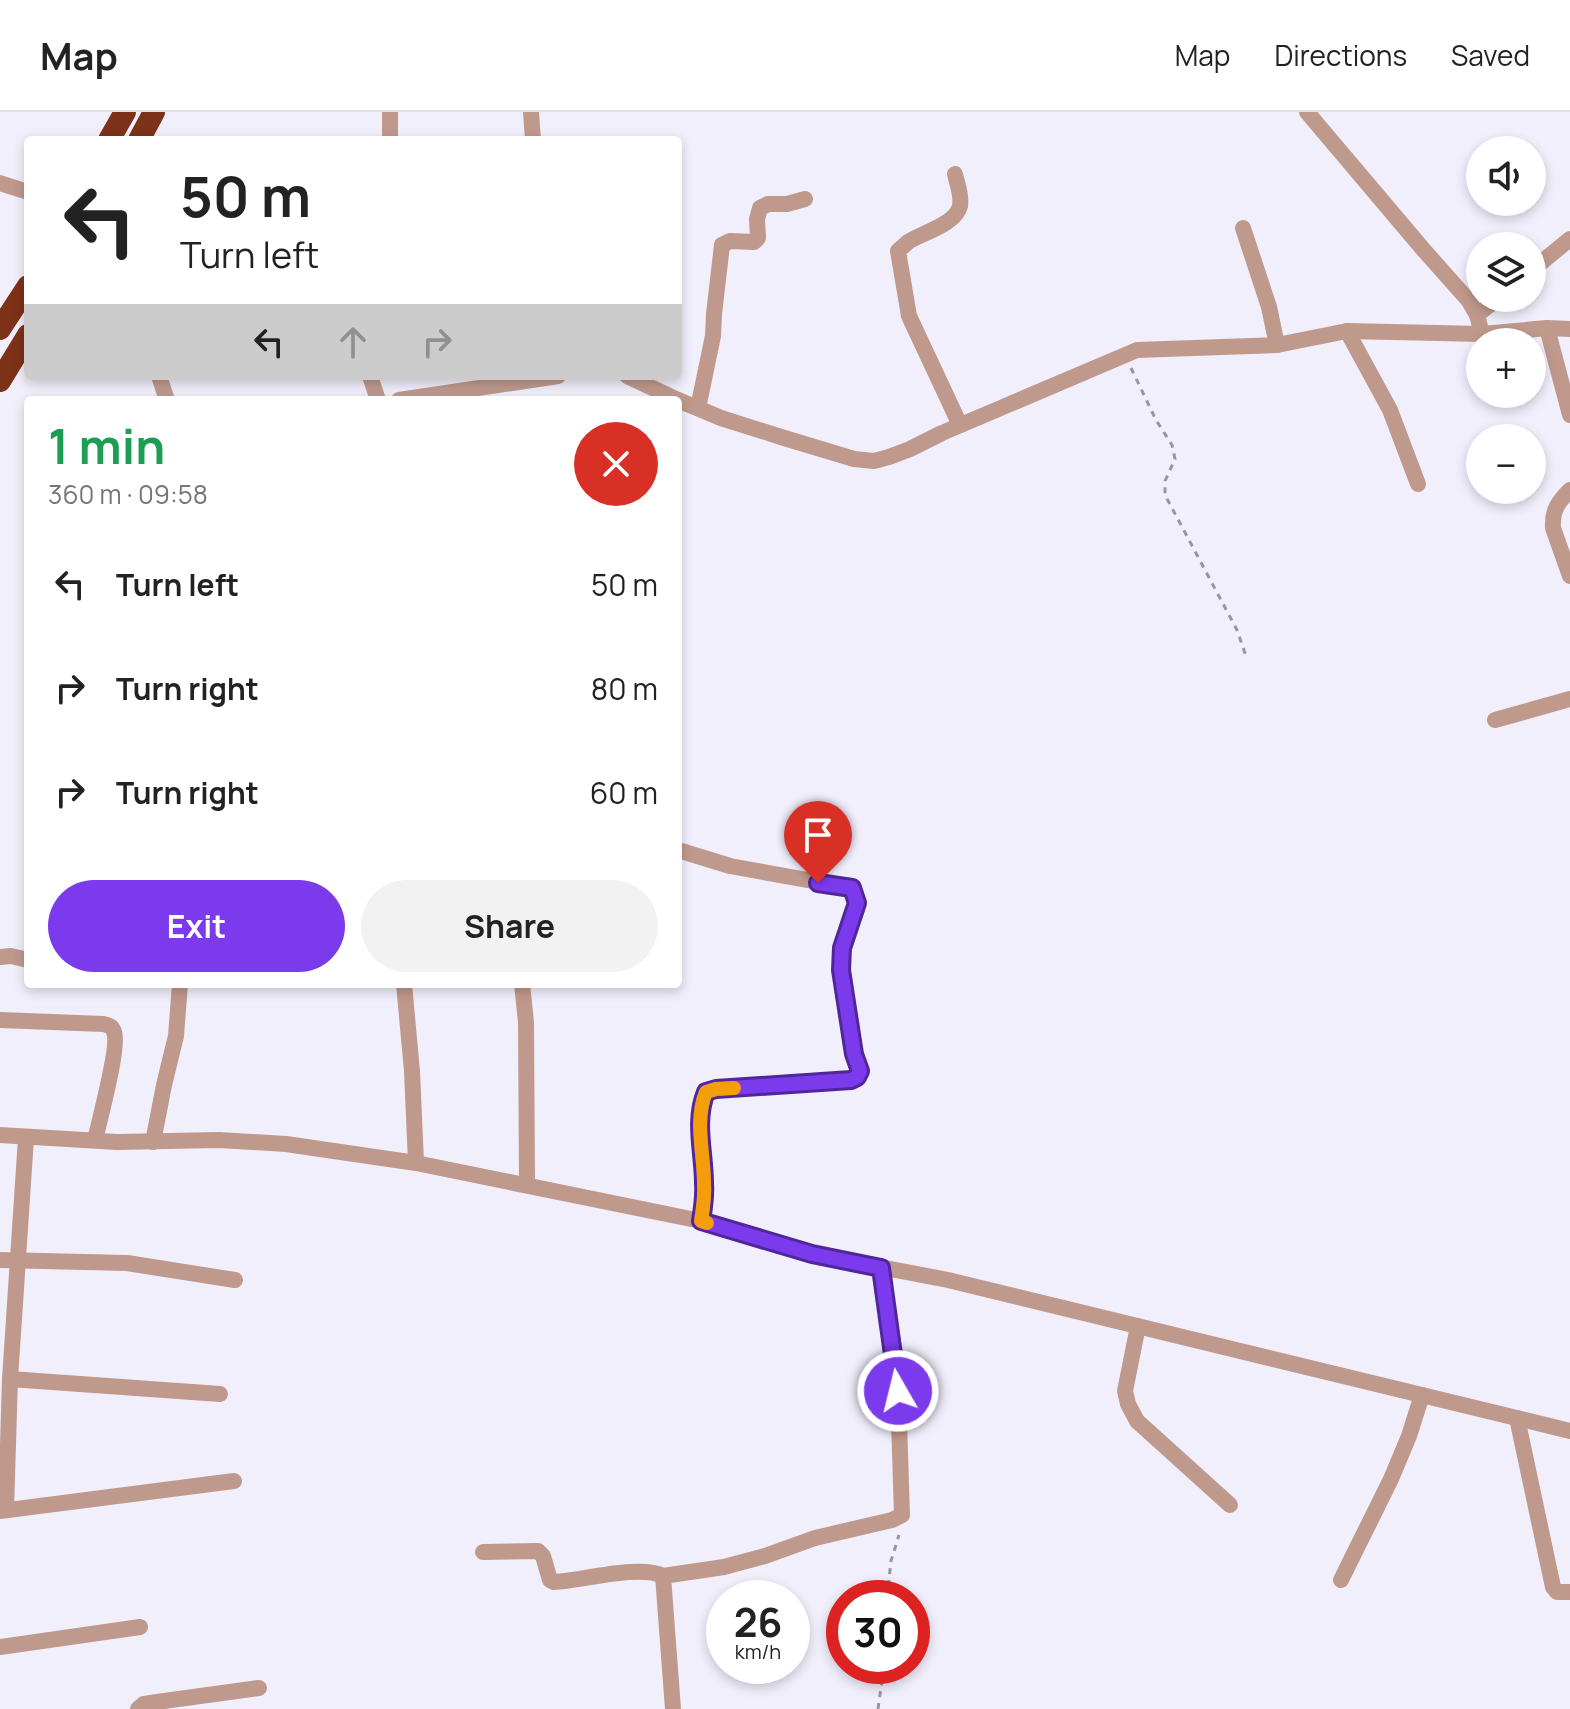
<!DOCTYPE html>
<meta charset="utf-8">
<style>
body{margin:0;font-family:Manrope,sans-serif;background:#f2f2f2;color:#222;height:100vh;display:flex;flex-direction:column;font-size:30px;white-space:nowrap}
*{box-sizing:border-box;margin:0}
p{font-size:26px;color:#767676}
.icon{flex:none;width:44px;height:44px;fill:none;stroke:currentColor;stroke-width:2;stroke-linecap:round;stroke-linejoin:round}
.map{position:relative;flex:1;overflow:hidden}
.drawer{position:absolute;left:24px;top:284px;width:658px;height:592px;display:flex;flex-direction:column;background:#fff;border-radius:8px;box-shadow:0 4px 12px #0003}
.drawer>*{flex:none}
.banner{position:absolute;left:24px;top:24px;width:658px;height:244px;border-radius:8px;box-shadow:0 4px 12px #0003;background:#fff;color:#222;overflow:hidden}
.fabs{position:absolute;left:1466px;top:24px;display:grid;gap:16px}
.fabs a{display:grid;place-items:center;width:80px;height:80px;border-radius:50%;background:#fff;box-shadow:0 4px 12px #0003;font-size:40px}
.speed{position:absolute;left:706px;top:1468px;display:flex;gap:16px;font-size:40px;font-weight:700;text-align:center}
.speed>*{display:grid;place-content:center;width:104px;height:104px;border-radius:50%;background:#fff;box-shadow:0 4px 12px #0003;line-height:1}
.speed small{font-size:20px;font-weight:400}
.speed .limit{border:12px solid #d22;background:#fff;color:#111}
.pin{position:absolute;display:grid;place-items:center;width:68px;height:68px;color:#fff;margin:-82px -34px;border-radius:50% 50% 50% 0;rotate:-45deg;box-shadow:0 0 8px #0007}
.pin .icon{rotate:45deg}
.me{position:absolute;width:88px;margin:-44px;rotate:352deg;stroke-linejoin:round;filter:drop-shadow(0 0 6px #0008)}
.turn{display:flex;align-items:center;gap:28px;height:168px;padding:0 24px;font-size:36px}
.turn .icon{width:104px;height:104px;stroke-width:2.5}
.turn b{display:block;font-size:56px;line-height:68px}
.lanes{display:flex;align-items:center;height:76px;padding:0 24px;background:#0003;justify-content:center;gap:40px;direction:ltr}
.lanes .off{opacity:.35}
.round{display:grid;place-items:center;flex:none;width:84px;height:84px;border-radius:42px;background:#f2f2f2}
.head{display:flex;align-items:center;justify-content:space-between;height:136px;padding:0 24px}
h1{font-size:48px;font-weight:700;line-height:60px;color:#1e9e55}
.primary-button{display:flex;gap:16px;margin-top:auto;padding:16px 24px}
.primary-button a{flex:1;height:92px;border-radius:48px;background:#7c3aed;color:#fff;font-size:32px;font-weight:700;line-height:92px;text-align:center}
.primary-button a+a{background:#f2f2f2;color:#222}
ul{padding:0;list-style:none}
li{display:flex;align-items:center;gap:24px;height:104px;padding:0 24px}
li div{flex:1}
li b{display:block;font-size:30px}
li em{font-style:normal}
header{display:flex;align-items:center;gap:48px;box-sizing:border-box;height:112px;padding:0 40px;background:#fff;border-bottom:2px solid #e0e0e0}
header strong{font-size:38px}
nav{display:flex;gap:44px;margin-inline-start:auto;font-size:28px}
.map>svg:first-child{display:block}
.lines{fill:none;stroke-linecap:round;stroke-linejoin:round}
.path{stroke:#98959f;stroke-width:3;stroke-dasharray:6 6;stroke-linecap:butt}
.minor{stroke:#c0998d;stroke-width:16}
.highway{stroke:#7d3119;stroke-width:22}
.route-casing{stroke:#51269a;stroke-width:20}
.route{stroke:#7c3aed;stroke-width:14}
.slow{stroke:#f59e0b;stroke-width:14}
</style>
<header>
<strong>Map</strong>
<nav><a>Map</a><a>Directions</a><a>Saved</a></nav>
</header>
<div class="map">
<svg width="1570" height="1597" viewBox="0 0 1570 1597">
<rect width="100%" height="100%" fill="#f2effd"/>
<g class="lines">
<g class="path">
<path d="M1131,256L1156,308L1172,333L1175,347L1165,369V383L1237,518L1247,547"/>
<path d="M887,1486L891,1449L899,1423"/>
<path d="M878,1597L884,1554"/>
</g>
<g class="minor">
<path d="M531,0L533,28"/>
<path d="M1307,0L1422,136L1469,189L1477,203L1482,222"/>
<path d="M390,28V0"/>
<path d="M955,62C957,72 962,83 960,94C956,112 922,121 908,130C907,131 899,138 898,139L909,204L960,313"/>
<path d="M0,71L28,80"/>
<path d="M1243,116L1269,195L1277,233"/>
<path d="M1532,158L1570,127"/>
<path d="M1477,203L1498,186"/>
<path d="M1547,216L1570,303"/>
<path d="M1347,219L1390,298L1418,372"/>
<path d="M159,264L167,288"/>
<path d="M370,264L378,288"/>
<path d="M627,264L678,288"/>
<path d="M399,288L558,264"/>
<path d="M678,288L721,306L781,325L854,347L874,349L889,345L910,337L942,321L1137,238L1277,233L1347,219L1482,222L1547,216L1570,217"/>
<path d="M698,296L713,224L714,202L722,133L730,129L754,130L758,126L757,107L760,96L768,92H787L805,87"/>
<path d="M1570,378C1558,390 1552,398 1553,416L1570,464"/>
<path d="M1495,608L1570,587"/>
<path d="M678,738L730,754L852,776L857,791L842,836L841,858L854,942L860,959L857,965L851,968L716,977L706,980C695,1009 704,1041 704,1071C705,1083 703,1097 701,1109"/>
<path d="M0,845L11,844L28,848"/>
<path d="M404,872L412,959L416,1051"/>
<path d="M522,872L526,910L527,1073"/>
<path d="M0,908L104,912C110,914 112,914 114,920C120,933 99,1010 95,1028"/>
<path d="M0,1023L117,1030L219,1028L286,1032L416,1051L701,1109L812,1142L948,1168L1570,1319"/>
<path d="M153,1030L164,973L176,924L180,872"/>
<path d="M0,1148L127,1151L235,1168"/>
<path d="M1138,1214L1125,1279L1128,1292L1137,1309L1230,1393"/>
<path d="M10,1267L220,1282"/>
<path d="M1517,1306L1553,1475L1557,1480H1570"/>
<path d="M6,1398L10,1267L26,1026"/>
<path d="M0,1399L234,1369"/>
<path d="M483,1440L538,1439L543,1444L550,1468L554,1470C581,1469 639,1452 663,1464"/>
<path d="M1341,1468L1391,1367L1409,1324L1422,1283"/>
<path d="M0,1535L140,1515"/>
<path d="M138,1597L144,1592L157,1590L259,1576"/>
<path d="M673,1597L663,1464L724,1455L765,1444L815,1426L892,1408L902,1403L898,1279L881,1156"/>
</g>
<g class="highway">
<path d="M109,28L125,0"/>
<path d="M139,28L154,0"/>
<path d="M0,217L28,174"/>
<path d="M0,269L28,223"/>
</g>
</g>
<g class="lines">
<g class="route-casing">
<path id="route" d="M818,771L852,776L857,791L842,836L841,858L854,942L860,959L857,965L851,968L716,977L706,980C694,1009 704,1041 704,1071C705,1083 703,1097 701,1109L812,1142L881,1156L898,1279"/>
</g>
<use href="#route" class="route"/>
<path class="slow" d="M707,1111L701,1109C703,1097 705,1083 704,1071C704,1041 694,1009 706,980L716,977L734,976"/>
</g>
</svg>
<div class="fabs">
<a><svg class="icon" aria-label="sound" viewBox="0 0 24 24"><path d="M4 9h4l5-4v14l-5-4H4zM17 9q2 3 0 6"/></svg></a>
<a><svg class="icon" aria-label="layers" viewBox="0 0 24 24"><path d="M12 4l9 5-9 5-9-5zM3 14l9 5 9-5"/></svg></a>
<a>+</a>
<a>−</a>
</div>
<div class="speed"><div>26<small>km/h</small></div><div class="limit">30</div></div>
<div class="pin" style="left:818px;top:771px;background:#d93025"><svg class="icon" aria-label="arrive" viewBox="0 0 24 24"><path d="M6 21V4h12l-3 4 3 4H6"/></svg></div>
<svg class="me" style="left:898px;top:1279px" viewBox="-20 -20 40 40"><circle r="17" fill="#7c3aed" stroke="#fff" stroke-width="3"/><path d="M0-11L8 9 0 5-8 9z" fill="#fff"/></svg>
<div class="banner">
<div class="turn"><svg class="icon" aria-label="left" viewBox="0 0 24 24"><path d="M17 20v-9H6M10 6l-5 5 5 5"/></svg><div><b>50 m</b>Turn left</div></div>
<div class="lanes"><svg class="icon" aria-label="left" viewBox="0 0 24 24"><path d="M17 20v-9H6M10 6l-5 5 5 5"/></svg><svg class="icon off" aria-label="ahead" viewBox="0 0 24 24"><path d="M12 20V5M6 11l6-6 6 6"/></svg><svg class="icon off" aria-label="right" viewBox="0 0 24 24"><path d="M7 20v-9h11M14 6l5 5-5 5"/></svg></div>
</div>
<section class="drawer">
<div class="head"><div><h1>1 min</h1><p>360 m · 09:58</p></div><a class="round" style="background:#d93025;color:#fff"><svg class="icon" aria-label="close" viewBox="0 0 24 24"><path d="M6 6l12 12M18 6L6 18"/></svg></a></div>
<ul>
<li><svg class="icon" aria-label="left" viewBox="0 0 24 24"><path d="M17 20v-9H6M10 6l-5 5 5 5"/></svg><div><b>Turn left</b></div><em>50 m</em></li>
<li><svg class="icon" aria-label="right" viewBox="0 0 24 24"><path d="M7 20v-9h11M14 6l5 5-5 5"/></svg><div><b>Turn right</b></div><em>80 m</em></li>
<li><svg class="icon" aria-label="right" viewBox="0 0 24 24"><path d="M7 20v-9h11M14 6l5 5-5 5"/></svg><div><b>Turn right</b></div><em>60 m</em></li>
</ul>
<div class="primary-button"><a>Exit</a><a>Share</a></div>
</section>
</div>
